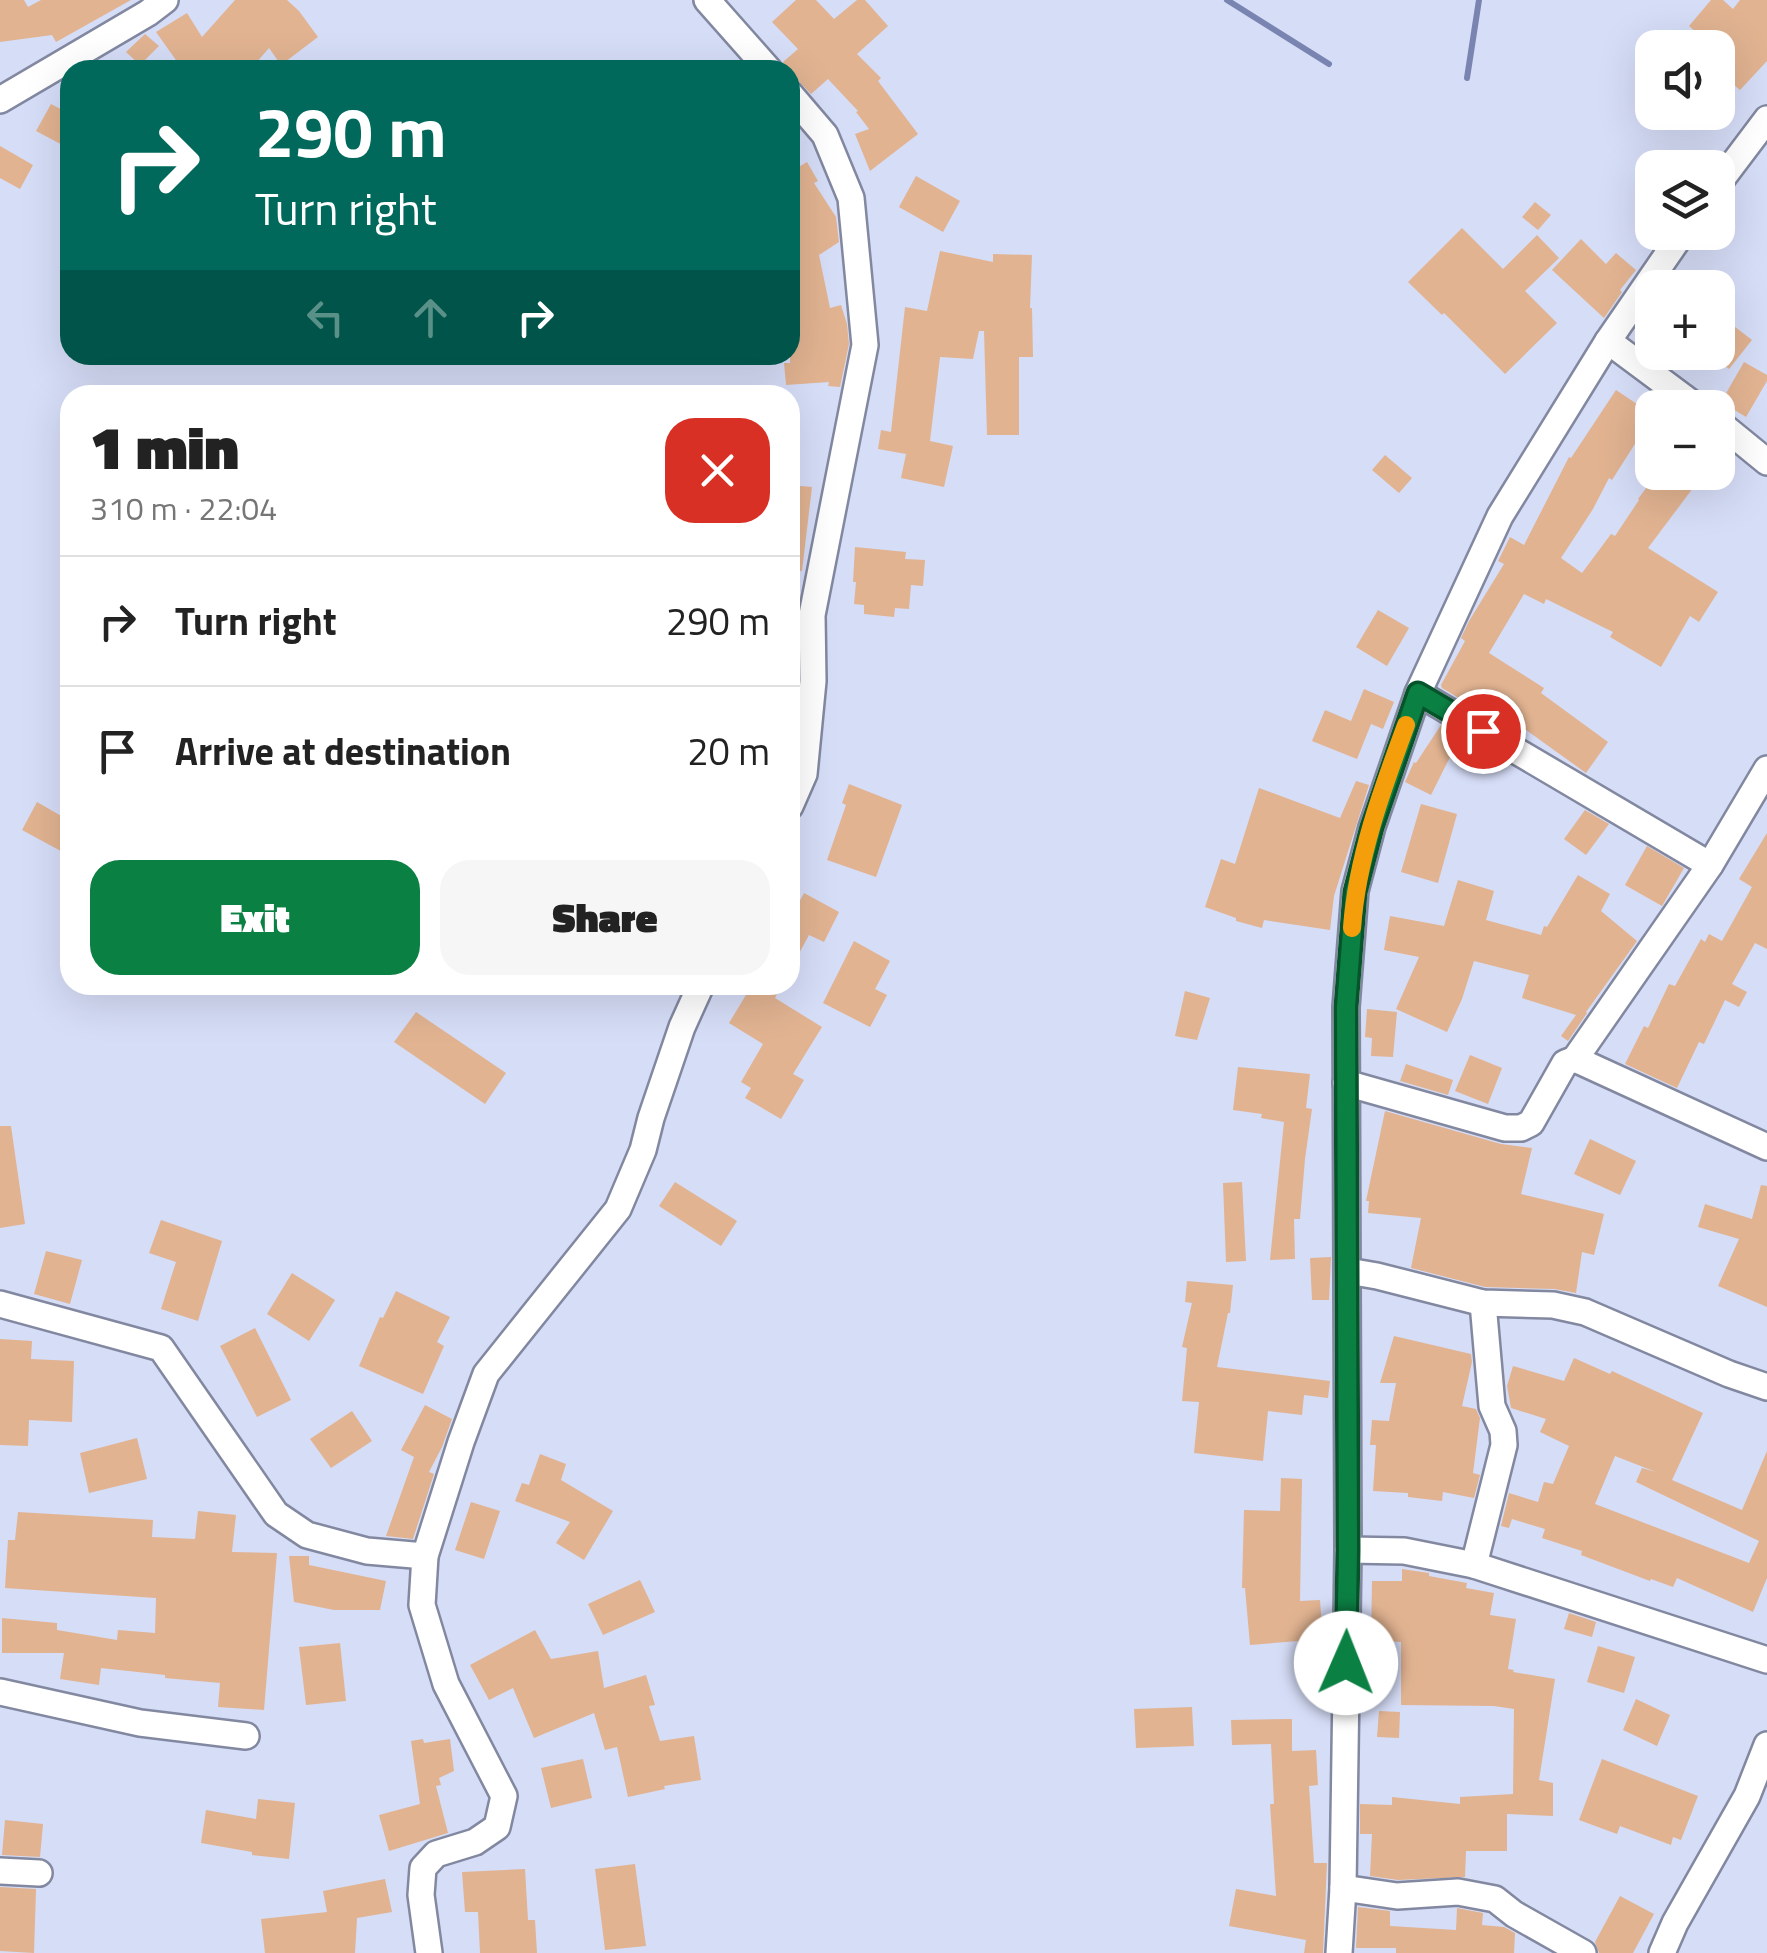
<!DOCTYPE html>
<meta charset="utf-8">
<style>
body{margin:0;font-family:"Titillium Web",sans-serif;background:#f6f6f6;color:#222;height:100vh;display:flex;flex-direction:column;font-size:38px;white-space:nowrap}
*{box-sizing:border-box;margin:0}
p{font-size:32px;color:#767676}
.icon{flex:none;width:55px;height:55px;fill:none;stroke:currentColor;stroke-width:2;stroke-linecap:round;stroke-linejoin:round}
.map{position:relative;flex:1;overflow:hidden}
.drawer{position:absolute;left:60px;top:385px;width:740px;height:610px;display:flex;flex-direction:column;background:#fff;border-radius:30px;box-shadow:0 10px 40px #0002}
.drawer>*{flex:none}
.banner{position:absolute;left:60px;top:60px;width:740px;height:305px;border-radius:30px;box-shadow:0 10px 40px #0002;background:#00695c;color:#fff;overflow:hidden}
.tools{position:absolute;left:1635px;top:30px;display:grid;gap:20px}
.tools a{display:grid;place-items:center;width:100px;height:100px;border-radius:20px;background:#fff;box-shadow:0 10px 40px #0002;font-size:50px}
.pin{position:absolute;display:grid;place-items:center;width:85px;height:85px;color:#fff;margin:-42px;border:5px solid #fff;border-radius:50%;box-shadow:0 2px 10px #0007}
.me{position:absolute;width:110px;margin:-55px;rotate:1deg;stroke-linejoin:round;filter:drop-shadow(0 0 8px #0008)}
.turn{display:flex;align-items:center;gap:35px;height:210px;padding:0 30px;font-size:45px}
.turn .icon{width:130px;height:130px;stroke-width:2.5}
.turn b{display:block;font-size:70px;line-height:85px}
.lanes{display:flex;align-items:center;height:95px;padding:0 30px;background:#0003;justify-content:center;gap:50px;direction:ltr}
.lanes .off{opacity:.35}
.round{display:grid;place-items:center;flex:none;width:105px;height:105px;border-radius:30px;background:#f6f6f6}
.headline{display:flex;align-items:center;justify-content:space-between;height:170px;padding:0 30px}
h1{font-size:60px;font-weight:800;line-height:75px}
.primary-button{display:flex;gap:20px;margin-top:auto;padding:20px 30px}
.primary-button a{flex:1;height:115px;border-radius:30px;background:#0b8043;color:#fff;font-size:40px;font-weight:800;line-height:115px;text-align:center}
.primary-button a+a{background:#f6f6f6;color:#222}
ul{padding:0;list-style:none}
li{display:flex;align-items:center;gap:30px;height:130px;padding:0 30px;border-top:2px solid #e0e0e0}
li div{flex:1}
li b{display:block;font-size:38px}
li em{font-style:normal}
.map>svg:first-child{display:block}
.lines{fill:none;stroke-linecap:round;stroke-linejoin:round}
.stream{stroke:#7984b1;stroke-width:6}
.building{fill:#e1b391;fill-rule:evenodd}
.minor-casing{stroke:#8288a0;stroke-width:30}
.minor{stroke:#fff;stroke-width:25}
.route-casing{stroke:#07532c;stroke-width:25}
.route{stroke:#0b8043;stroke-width:18}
.slow{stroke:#f59e0b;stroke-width:18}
</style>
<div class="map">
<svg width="1767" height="1953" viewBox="0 0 1767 1953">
<rect width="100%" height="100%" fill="#d6ddf7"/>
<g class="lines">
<g class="stream">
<path d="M1227,0L1329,64"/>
<path d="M1467,78L1479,0"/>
</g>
</g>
<g class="building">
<path d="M0,0H24L28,7L41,0H131L56,42L52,35L0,42Z"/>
<path d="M235,0H287L299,11L318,37L281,65L269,48L250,70H183L156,32L187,13L202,37Z"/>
<path d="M796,0H816L834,19L857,0H865L888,26L857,54L881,78L878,81L918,134L870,171L855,134L869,129L856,112L858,111L828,79L811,94L785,67L783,62L798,49L772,22Z"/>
<path d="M1711,0H1723L1733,9L1740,0H1767V61L1740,90L1733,84L1718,101V48H1714L1689,26Z"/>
<path d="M145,34L159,46L140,65L126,52Z"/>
<path d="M51,104L70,114V149L36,131Z"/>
<path d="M0,146L33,165L20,189L0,178Z"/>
<path d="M807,162L818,181L814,183L836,217L839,242L819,255L830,308L841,305L847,324L849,344L840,387L828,386L829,382L786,385L784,363H790V172Z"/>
<path d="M916,176L960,201L943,232L899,207Z"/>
<path d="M1535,202L1551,215L1538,230L1522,217Z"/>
<path d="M1462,228L1503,269L1537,235L1559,258L1525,291L1557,323L1505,374L1444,313L1442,315L1408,282Z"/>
<path d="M1581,239L1606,264L1616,253L1636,270L1620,290L1622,292L1604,318L1552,270Z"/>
<path d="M940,251L993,262V254L1032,255L1030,308H1032L1033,357H1019V435H987L984,331H979L973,359L940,357L930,441L953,446L944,487L901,478L906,454L878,449L881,430L891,432L905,307L927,311Z"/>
<path d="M1730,323L1752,340L1729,369L1718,360V338Z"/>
<path d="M1744,362L1767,375V381L1746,417L1721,402Z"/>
<path d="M1616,390L1652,414V417L1612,480L1609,478L1593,509L1561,558L1582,573L1611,534L1615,536L1639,500L1638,499L1658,472H1705L1648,548L1718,592L1699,622L1690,616L1661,667L1610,637L1613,632L1546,599L1544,604L1524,594L1489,653L1544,688L1541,693L1608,742L1586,773L1508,717L1504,725L1442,688L1441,685L1465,641L1461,638L1469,621L1504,564L1498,561L1510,537L1524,545L1569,457L1571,458Z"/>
<path d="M1385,455L1412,478L1399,493L1372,470Z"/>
<path d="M790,485L812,487L802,571L790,570Z"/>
<path d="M855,547L906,552L905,559L925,560L923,586L911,585L909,609L895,608L894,617L864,614V605L854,604L856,582H853Z"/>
<path d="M1378,610L1409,628L1387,666L1356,647Z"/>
<path d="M1364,689L1394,702L1383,729L1371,724L1357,759L1312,741L1325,710L1351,721Z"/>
<path d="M1441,725L1483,750L1471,770L1450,757L1431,795L1405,782L1414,762L1416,763Z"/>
<path d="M1356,781L1369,785L1334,896L1330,930L1264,920L1262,928L1236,921V918L1205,907L1221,859L1235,864L1259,788L1340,818Z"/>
<path d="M849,784L902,805L876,877L827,860L846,805L842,803Z"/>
<path d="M37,802L70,821V856L22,830Z"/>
<path d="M1421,804L1457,814L1438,883L1401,872Z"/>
<path d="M1585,810L1609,824L1586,855L1564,839Z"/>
<path d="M1767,833V949L1755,943L1732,984L1747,992L1739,1007L1725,1000L1704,1044L1699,1042L1677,1088L1625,1064L1644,1026L1648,1028L1669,984L1675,986L1701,939L1705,942L1709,934L1722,941L1752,887L1739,879Z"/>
<path d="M1647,846L1684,868L1662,906L1625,885Z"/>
<path d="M1578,875L1610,894L1601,911L1637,941L1586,1012L1587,1013L1568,1041L1561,1036L1576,1015L1522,998L1529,975L1474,961L1462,999L1447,1032L1396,1009L1419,957L1384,950L1390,916L1444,926L1458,880L1494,891L1486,920L1541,935L1544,926L1547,927Z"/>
<path d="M804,893L839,912L824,942L809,935L790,970V919Z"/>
<path d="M854,941L890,961L875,989L887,995L870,1027L823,1003Z"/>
<path d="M752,985H782L775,998L822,1027L793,1074L804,1080L781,1119L745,1098L751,1088L741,1082L763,1044L729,1023Z"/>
<path d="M1185,991L1210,998L1197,1040L1175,1036Z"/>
<path d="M1367,1009L1397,1012L1393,1057L1371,1056L1372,1038L1365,1037Z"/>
<path d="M416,1012L506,1073L485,1104L394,1042Z"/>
<path d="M1470,1055L1502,1068L1488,1104L1455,1091Z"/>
<path d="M1406,1064L1453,1080L1448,1095L1400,1081Z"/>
<path d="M1238,1067L1310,1074L1306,1108L1312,1109L1305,1159L1300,1219H1294L1295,1259L1270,1260L1284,1122L1261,1118L1262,1114L1233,1110Z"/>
<path d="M1385,1111L1501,1144L1532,1148L1521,1194L1604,1214L1594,1255L1582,1252L1576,1293L1554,1289L1485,1287L1411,1268L1421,1218L1368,1213L1369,1201H1366Z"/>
<path d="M0,1126H11L25,1224L0,1228Z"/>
<path d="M1590,1139L1636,1161L1620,1195L1574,1174Z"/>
<path d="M675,1182L737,1221L721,1246L659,1206Z"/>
<path d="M1242,1182L1246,1261L1226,1262L1223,1183Z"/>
<path d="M1761,1185L1767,1186V1307L1718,1286L1739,1239L1698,1227L1705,1204L1752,1219Z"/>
<path d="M161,1220L222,1241L198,1321L161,1309L176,1262L149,1253Z"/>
<path d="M46,1251L82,1260L70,1304L34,1294Z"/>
<path d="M1331,1257L1329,1300H1312L1310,1258Z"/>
<path d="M292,1273L335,1300L309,1341L267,1314Z"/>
<path d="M1187,1281L1233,1285L1230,1313H1228L1217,1367L1330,1381L1328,1398L1304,1395L1302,1415L1268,1411L1263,1461L1194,1453L1199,1402L1182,1401L1187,1348L1182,1347L1192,1303L1185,1302Z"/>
<path d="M396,1291L450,1317L437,1342L444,1346L423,1394L359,1366L380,1317L383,1318Z"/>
<path d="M255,1328L291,1400L257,1417L220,1346Z"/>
<path d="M1394,1336L1471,1354L1472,1362L1462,1406L1476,1409L1480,1418L1473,1473L1480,1475L1474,1498L1443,1492L1442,1501L1408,1497V1493L1373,1491L1376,1445H1370L1372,1420L1389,1421L1396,1383H1380Z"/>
<path d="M0,1339L32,1341L31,1359L74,1361L72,1422L29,1420L28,1446L0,1445Z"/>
<path d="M1574,1358L1610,1374L1612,1371L1703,1413L1672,1480L1742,1510L1767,1451V1578L1753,1612L1677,1578L1673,1587L1651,1579L1650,1581L1581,1555L1582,1551L1542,1538L1545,1529L1512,1519L1509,1528L1501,1526L1509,1493L1538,1502L1544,1482L1553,1484L1569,1446L1540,1432L1546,1419L1511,1408L1507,1386L1513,1366L1564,1381ZM1615,1456L1656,1472L1642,1468L1636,1482L1759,1541L1749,1563L1595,1504Z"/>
<path d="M425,1405L452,1419L442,1447L429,1472L434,1474L413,1539L386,1536L414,1457L401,1450Z"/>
<path d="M352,1411L372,1441L331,1468L310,1439Z"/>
<path d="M137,1438L147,1479L89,1493L80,1453Z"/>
<path d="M540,1454L566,1464L561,1480L613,1511L584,1560L556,1543L570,1522L515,1501L522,1483L529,1485Z"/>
<path d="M1281,1478L1302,1479L1300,1601L1320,1600L1324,1654H1330V1684L1313,1683V1674H1297L1298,1641L1250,1645L1245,1588H1242L1244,1510L1280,1511Z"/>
<path d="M471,1502L500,1511L484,1559L455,1550Z"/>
<path d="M198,1511L236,1515L232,1552L277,1553L264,1710L218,1707L220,1683L165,1678V1675L101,1668L99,1685L60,1679L64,1653H2V1618L57,1623V1630L117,1640L118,1630L155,1633L156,1598L5,1588L8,1540H15L18,1512L153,1520L152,1537L195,1539Z"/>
<path d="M289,1556H309V1565L386,1581L380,1610H334L294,1602Z"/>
<path d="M1402,1569L1429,1573V1576L1467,1583L1466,1588L1494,1593L1490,1615L1516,1619L1508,1669L1514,1670L1513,1672L1555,1679L1539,1780L1553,1783V1816L1507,1814V1851H1466L1465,1877L1398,1880L1370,1876L1372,1834H1360V1804L1392,1805V1797L1460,1804V1797L1513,1794L1514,1709L1494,1706L1401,1705V1642L1371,1640L1372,1581H1402Z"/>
<path d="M640,1580L655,1612L603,1635L588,1604Z"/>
<path d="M1569,1613L1596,1622L1592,1637L1564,1629Z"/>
<path d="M535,1630L551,1659L598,1651L604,1688L646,1675L655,1705L649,1706L660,1741L694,1736L701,1780L664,1786L665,1789L628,1797L617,1747L605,1750L594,1713L534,1738L513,1688L489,1700L470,1665Z"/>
<path d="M340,1643L346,1701L306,1705L299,1647Z"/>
<path d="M1598,1646L1635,1657L1624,1693L1587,1682Z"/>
<path d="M1636,1699L1670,1715L1657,1746L1623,1730Z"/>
<path d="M1192,1707L1194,1746L1136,1748L1134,1709Z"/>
<path d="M1379,1711L1400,1712L1399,1738L1377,1737Z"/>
<path d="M1292,1719V1751L1316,1750L1318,1785L1309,1786L1314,1863H1327L1323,1953H1304L1306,1940L1229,1926L1236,1889L1276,1896L1270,1804H1274L1271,1744L1232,1745L1231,1720Z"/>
<path d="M423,1739L424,1743L450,1739L454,1771L439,1778L441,1785L436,1786L448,1833L389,1851L379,1815L420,1804L411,1741Z"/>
<path d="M583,1759L592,1798L551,1808L541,1768Z"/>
<path d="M1602,1759L1698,1796L1681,1840L1673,1837L1671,1845L1620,1826L1617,1834L1579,1820Z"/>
<path d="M258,1799L295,1803L289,1859L252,1855V1852L201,1843L206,1810L256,1819Z"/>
<path d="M5,1820L43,1824L40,1857L2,1855Z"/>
<path d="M635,1864L646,1946L605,1950L595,1869Z"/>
<path d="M525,1869L528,1920H535L537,1953H480L478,1912H465L462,1872Z"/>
<path d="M385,1879L392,1912L357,1918L355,1953H265L261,1919L327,1912L323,1891Z"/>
<path d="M0,1887L36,1889L34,1953L0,1951Z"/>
<path d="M1620,1896L1654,1914L1633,1953H1599L1595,1942Z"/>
<path d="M1358,1907L1390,1911V1926L1456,1930L1457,1908L1483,1913L1482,1925L1504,1927L1515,1933L1514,1953H1396V1948H1356Z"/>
</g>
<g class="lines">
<g class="minor-casing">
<g id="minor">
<path d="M707,0L769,70"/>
<path d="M790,94L825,135L851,198L865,345L812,615L813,681L804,774L790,806"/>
<path d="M0,100L148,13L165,0"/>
<path d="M1718,184L1767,119"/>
<path d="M1608,341L1698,408"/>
<path d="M1718,422L1767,462"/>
<path d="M1418,693L1710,865"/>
<path d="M1575,1059L1767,1147"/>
<path d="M1346,1083L1505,1128H1521L1531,1123L1565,1063L1575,1059L1710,865L1767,769"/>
<path d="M1348,1271L1377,1276L1483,1303L1553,1305L1585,1312L1729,1374L1767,1387"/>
<path d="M0,1304L161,1348L276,1514L307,1535L367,1551L425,1556"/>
<path d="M1348,1550L1404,1551L1474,1565L1767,1660"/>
<path d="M1474,1565L1504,1445L1503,1431L1492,1406L1483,1303"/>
<path d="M0,1692L140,1723L246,1736"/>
<path d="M0,1871L39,1873"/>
<path d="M1343,1888L1397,1896L1458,1892L1495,1899L1514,1914L1583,1953"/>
<path d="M429,1953L421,1895L423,1868L436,1854L475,1842L497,1827L504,1796L446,1684L422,1605L425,1556L461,1442L486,1374L618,1209L643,1150L651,1118L682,1027L701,985"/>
<path d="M1339,1953L1343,1888L1348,1550L1346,1007L1355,891L1372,827L1418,693L1500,516L1608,341L1683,232"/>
<path d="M1662,1953L1675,1923L1747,1796L1767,1745"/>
</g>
</g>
<use href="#minor" class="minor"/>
</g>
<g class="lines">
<g class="route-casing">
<path id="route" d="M1346,1663L1348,1550L1346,1007L1355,892L1372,827L1418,693L1483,731"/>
</g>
<use href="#route" class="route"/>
<path class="slow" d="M1352,928C1357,858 1382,790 1406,725"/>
</g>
</svg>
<div class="tools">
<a><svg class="icon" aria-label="sound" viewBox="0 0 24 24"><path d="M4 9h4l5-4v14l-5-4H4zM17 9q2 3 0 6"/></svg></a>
<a><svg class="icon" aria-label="layers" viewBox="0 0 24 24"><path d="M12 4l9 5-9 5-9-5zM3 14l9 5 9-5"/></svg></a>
<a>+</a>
<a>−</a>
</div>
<div class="pin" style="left:1483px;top:731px;background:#d93025"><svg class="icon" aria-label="arrive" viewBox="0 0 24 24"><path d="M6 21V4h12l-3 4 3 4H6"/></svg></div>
<svg class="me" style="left:1346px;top:1663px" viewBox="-20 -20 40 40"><circle r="19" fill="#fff"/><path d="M0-13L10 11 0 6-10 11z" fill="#0b8043"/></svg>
<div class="banner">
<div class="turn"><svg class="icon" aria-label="right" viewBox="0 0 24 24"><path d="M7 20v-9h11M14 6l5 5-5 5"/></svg><div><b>290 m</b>Turn right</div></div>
<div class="lanes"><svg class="icon off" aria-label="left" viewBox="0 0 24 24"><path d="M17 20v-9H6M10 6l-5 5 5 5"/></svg><svg class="icon off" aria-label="ahead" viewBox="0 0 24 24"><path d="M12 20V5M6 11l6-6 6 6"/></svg><svg class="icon" aria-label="right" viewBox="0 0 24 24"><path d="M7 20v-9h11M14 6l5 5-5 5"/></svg></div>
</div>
<section class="drawer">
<div class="headline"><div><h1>1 min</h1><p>310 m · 22:04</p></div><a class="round" style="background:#d93025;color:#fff"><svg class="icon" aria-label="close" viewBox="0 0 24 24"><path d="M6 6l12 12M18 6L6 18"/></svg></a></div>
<ul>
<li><svg class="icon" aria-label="right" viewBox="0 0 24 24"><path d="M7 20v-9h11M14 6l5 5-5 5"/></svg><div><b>Turn right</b></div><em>290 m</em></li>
<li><svg class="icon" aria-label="arrive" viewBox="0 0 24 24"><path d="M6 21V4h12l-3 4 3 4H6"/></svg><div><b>Arrive at destination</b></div><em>20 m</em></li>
</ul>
<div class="primary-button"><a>Exit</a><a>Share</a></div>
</section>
</div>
